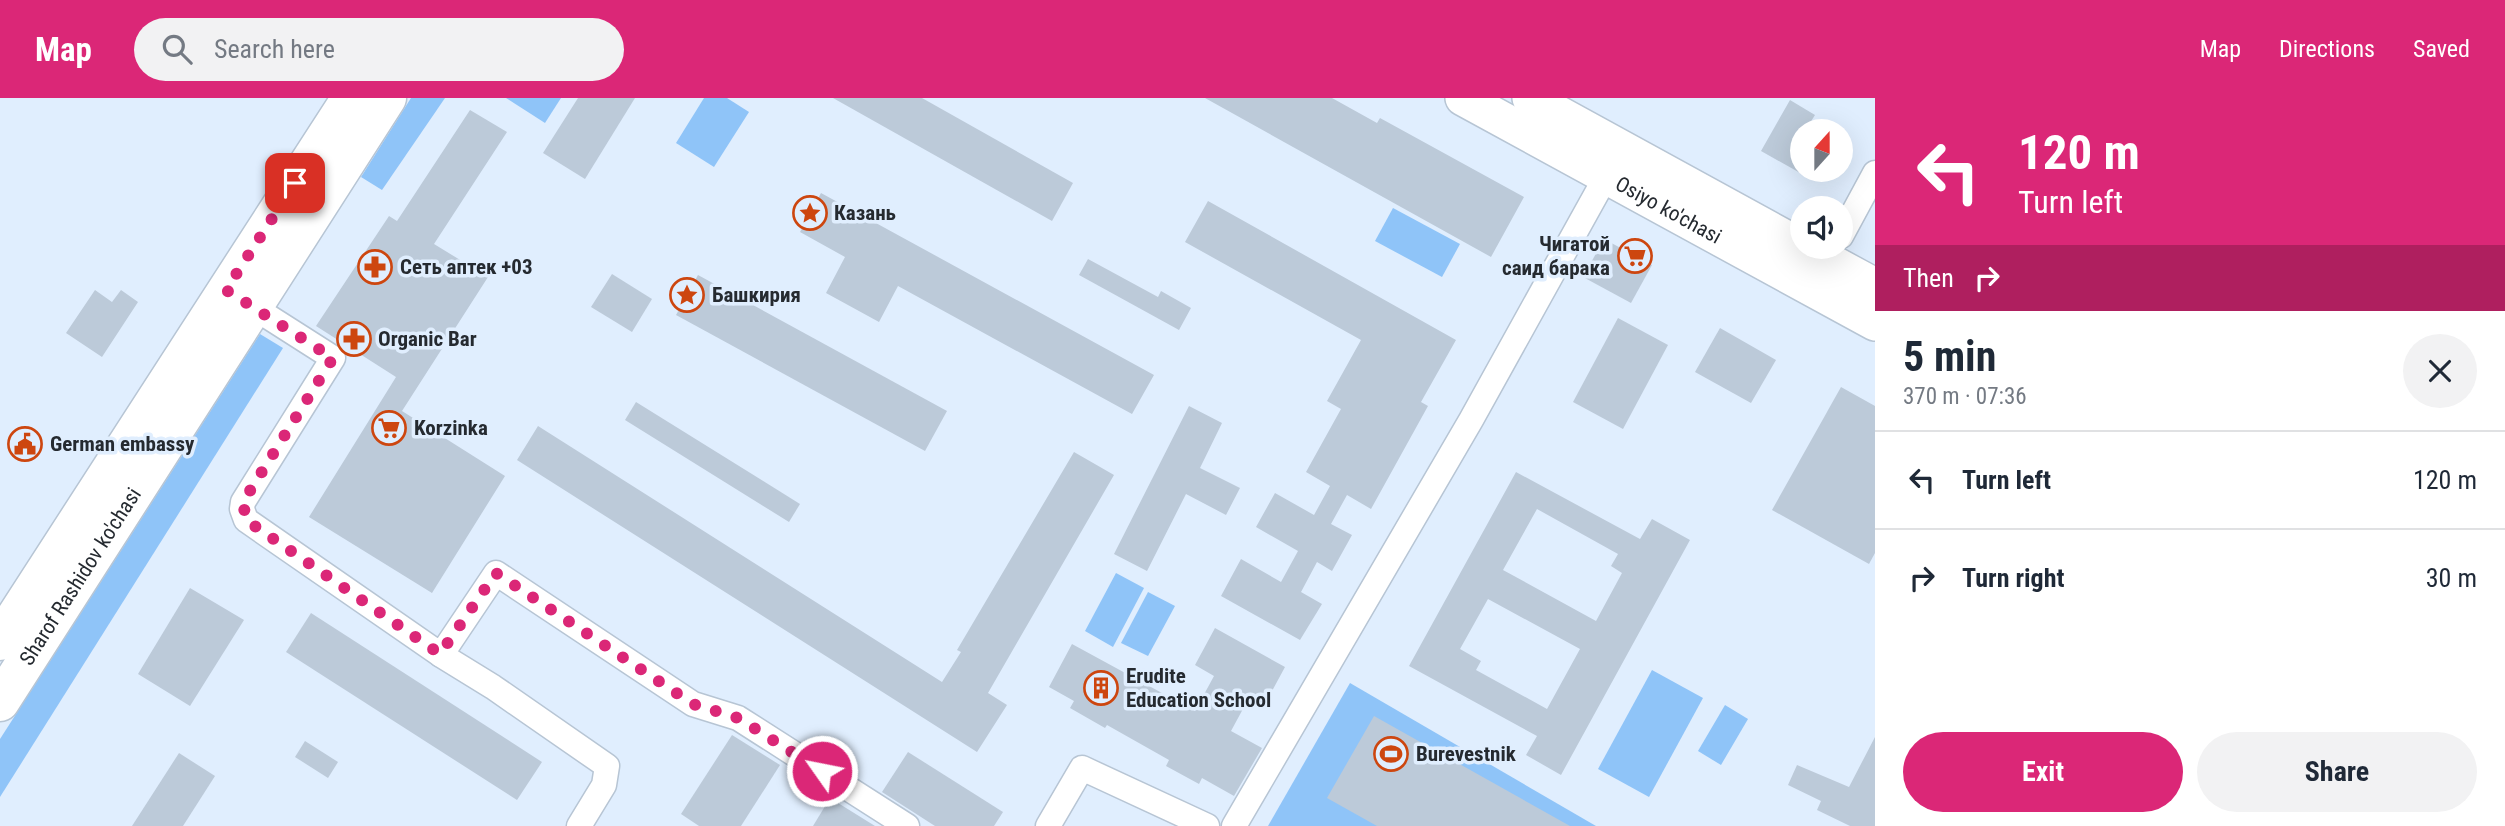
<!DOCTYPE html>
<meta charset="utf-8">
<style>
body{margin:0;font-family:"Roboto Condensed",sans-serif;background:#f2f2f3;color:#1f2937;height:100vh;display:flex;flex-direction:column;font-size:26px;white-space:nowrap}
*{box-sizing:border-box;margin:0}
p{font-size:23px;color:#747a83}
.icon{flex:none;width:38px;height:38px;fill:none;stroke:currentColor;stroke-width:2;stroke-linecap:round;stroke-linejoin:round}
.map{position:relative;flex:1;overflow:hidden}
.sheet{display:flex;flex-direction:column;background:#fff;width:630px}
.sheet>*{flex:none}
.guide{background:#db2777;color:#fff;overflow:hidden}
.needle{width:46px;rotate:21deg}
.buttons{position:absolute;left:1790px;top:21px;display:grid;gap:14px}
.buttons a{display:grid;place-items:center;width:63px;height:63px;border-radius:50%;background:#fff;box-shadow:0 7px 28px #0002;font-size:35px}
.pin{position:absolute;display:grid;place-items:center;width:60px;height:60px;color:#fff;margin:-30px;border-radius:14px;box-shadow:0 4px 10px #0006}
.me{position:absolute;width:77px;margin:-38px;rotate:303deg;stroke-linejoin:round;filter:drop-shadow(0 0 5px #0008)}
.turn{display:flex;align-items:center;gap:24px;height:147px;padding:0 28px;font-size:32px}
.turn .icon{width:91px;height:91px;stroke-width:2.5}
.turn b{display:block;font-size:49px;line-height:60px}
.then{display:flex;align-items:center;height:66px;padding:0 28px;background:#0003;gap:14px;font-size:26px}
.round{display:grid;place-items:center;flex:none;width:74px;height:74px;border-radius:37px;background:#f2f2f3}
.head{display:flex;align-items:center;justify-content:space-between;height:119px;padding:0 28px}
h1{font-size:42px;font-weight:700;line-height:52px}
.button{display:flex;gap:14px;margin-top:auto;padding:14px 28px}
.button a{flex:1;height:80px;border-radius:42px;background:#db2777;color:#fff;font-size:28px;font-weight:700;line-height:80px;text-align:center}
.button a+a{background:#f2f2f3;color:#1f2937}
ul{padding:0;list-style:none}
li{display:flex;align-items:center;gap:21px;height:98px;padding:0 28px;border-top:2px solid #e0e1e3}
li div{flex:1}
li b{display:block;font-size:26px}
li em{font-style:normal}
header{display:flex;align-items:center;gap:42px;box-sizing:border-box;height:98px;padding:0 35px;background:#db2777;color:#fff}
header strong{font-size:33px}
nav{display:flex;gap:38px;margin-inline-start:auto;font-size:24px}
.search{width:490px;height:63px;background:#f2f2f3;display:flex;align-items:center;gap:18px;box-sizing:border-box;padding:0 24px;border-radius:38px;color:#747a83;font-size:26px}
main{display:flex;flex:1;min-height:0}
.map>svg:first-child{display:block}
.green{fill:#8fc4f8}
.building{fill:#bccad9;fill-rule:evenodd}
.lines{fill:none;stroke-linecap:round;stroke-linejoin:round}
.street-casing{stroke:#b7c5d4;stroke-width:27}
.secondary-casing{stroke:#b7c5d4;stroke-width:38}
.primary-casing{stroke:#b7c5d4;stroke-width:41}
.street{stroke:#fff;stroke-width:24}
.secondary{stroke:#fff;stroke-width:35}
.primary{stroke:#fff;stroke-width:38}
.route{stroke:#db2777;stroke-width:12;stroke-dasharray:0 21.6}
.labels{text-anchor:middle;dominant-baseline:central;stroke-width:7;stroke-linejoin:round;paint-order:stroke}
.street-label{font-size:21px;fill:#252a30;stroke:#e0eefe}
.poi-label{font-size:21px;font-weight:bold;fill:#252a30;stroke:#e0eefe;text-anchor:start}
</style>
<header>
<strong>Map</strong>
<div class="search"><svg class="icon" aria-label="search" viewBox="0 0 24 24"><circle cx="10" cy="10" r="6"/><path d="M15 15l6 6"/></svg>Search here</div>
<nav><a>Map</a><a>Directions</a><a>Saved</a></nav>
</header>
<main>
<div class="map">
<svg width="1875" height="728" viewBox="0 0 1875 728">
<rect width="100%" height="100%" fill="#e0eefe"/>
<g class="green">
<path d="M411,0H445L382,92L361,79Z"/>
<path d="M506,0H561L545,25Z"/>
<path d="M704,0H727L749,14L714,69L676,45Z"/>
<path d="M1393,110L1460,146L1442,179L1375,143Z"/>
<path d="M260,236L283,250L0,699V641Z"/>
<path d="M1116,475L1144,490L1113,549L1085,533Z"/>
<path d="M1148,494L1175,508L1148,558L1121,545Z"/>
<path d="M1652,572L1703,600L1649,699L1598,671Z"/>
<path d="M1350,585L1596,728H1268Z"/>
<path d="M1725,607L1748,621L1721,667L1698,653Z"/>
</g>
<g class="building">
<path d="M578,0H635L585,81L543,55Z"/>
<path d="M833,0H922L1073,85L1052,123Z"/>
<path d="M1205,0H1332L1377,25L1380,20L1524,99L1491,159Z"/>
<path d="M1790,2L1815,17L1805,33H1802V76L1761,53Z"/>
<path d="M470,12L507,34L434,146L488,179L402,313L505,378L432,495L309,419L396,279L316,228L389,118L397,123Z"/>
<path d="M821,95L1154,277L1132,316L898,188L879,224L826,195L845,159L800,134Z"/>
<path d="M1208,103L1456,242L1421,304L1428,308L1371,411L1347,397L1331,426L1352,437L1332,473L1317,464L1301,494L1322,506L1300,542L1221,498L1241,461L1281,484L1298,453L1256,429L1275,395L1314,417L1330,388L1306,374L1341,311L1327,303L1361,242L1185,144Z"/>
<path d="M1604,141L1652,167L1631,205L1583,179Z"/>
<path d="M1088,161L1158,199L1161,193L1191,210L1179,232L1079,177Z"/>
<path d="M612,176L652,201L632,234L591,209Z"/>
<path d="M698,177L947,313L925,353L676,217Z"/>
<path d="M95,192L112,204L121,192L138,204L102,259L66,235Z"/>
<path d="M1618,220L1668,247L1623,331L1573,304Z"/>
<path d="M1720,230L1776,262L1751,305L1695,274Z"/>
<path d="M1841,289L1875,308V455L1869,466L1772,412Z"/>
<path d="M636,304L800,406L789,424L625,322Z"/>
<path d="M1189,308L1222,325L1200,370L1240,390L1226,417L1186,396L1147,473L1114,456Z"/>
<path d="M538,328L942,584L961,554L957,552L1074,354L1114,377L988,595L1007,607L977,654L517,362Z"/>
<path d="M1516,374L1640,441L1652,421L1690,442L1561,677L1526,657L1537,638L1409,568ZM1537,411L1618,456L1611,468L1622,475L1596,523L1503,472ZM1488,501L1580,551L1547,611L1476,572L1481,563L1460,551Z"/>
<path d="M190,490L244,522L190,608L138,576Z"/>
<path d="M311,515L542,664L517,702L286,554Z"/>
<path d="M1215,530L1285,569L1265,606L1250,598L1231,633L1262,650L1234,698L1202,680L1199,686L1166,668L1169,662L1107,627L1105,630L1070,610L1074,603L1049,589L1072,546L1195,613L1214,578L1195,567Z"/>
<path d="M1374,618L1570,728H1377L1327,700Z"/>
<path d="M732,637L780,667L741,728H699L681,716Z"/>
<path d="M1875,639V728H1850L1817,712L1821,703L1788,687L1797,667L1849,689Z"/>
<path d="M305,643L338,664L328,680L295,659Z"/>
<path d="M908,654L1003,714L994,728H935L882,694Z"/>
<path d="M179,655L215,678L183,728H132Z"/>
<path d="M830,700L875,728H813Z"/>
</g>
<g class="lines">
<g class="street-casing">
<g id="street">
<path d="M1841,138L1875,75"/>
<path d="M253,209L333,260L243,404L242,411L246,422L441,557L496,475L693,606L738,620L907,728"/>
<path d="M441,557L493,589L607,668L604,687L579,728"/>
<path d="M1048,728L1082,670L1207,728"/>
<path d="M1234,728L1471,322L1613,66"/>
</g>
</g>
<g class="secondary-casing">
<g id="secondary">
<path id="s1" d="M1463,0L1875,225"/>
<path d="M1530,0L1802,149"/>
<path d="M1803,149L1875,188"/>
</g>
</g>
<g class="primary-casing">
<g id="primary">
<path d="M0,543L351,0"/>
<path id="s2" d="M0,604L387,0"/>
</g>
</g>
<use href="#street" class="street"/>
<use href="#secondary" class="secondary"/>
<use href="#primary" class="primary"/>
</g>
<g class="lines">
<path class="route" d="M295,85L226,192L333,260L243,404L246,422L440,556L496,475L693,606L738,620L822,673"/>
</g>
<defs>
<g id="sight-ring" transform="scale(1.75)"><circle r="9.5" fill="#e0eefe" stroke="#cd460f" stroke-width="1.5"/><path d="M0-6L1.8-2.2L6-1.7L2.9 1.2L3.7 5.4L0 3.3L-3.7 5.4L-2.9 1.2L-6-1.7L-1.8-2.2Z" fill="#cd460f"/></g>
<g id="supermarket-ring" transform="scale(1.75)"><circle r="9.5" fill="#e0eefe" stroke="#cd460f" stroke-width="1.5"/><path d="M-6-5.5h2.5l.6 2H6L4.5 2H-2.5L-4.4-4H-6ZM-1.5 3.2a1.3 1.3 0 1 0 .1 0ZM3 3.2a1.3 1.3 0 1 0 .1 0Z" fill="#cd460f"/></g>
<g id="pharmacy-ring" transform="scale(1.75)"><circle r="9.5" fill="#e0eefe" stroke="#cd460f" stroke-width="1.5"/><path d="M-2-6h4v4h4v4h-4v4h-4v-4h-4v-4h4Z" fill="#cd460f"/></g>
<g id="civic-ring" transform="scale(1.75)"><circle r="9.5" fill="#e0eefe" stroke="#cd460f" stroke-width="1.5"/><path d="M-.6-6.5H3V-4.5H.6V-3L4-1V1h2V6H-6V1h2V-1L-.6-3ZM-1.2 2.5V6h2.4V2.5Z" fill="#cd460f"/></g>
<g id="building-ring" transform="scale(1.75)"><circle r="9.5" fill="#e0eefe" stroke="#cd460f" stroke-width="1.5"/><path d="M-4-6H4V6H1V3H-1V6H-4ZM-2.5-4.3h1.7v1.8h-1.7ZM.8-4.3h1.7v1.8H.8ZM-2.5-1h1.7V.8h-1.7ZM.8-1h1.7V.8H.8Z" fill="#cd460f"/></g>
<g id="stadium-ring" transform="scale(1.75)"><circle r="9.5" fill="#e0eefe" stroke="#cd460f" stroke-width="1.5"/><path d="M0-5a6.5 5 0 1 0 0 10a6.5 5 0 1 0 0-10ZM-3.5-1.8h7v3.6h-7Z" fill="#cd460f"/></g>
</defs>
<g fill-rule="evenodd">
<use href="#sight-ring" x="810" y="115"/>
<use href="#supermarket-ring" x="1635" y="158"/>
<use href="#pharmacy-ring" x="375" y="169"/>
<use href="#sight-ring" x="687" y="197"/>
<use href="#pharmacy-ring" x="354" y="241"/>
<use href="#supermarket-ring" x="389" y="330"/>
<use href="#civic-ring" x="25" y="346"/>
<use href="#building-ring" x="1101" y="590"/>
<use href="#stadium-ring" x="1391" y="656"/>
</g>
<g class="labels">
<g class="street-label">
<text stroke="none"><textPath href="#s1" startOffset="234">Osiyo ko'chasi</textPath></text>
<text stroke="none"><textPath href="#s2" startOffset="149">Sharof Rashidov ko'chasi</textPath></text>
</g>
<g class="poi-label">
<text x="834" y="115">Казань</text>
<text x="1610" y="146" text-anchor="end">Чигатой<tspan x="1610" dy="24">саид барака</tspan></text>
<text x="400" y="169">Сеть аптек +03</text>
<text x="712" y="197">Башкирия</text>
<text x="378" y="241">Organic Bar</text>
<text x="414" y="330">Korzinka</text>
<text x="50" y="346">German embassy</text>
<text x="1126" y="578">Erudite<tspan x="1126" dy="24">Education School</tspan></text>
<text x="1416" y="656">Burevestnik</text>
</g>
</g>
</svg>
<div class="buttons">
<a><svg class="needle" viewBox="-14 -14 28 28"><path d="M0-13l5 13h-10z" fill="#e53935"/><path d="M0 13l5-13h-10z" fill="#747a83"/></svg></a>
<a><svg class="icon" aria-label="sound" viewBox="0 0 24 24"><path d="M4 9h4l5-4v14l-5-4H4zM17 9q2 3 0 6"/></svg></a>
</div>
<div class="pin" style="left:295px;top:85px;background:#d93025"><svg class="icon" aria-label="arrive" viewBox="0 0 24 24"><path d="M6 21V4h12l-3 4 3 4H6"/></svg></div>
<svg class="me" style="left:822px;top:673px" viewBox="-20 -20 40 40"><circle r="17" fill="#db2777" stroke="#fff" stroke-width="3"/><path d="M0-11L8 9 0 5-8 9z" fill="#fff"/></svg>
</div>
<section class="sheet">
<div class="guide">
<div class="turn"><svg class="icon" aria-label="left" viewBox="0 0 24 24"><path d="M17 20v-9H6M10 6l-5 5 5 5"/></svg><div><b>120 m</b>Turn left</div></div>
<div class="then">Then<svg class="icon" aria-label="right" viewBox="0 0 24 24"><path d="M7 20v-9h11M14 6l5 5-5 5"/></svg></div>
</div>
<div class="head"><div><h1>5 min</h1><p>370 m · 07:36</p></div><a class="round"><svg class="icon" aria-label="close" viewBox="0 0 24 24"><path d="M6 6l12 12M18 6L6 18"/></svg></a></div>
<ul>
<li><svg class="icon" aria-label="left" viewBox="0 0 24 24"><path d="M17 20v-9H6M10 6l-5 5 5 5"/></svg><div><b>Turn left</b></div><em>120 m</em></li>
<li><svg class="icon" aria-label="right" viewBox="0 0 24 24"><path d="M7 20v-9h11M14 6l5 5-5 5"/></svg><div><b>Turn right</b></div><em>30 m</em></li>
</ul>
<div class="button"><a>Exit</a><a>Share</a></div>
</section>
</main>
